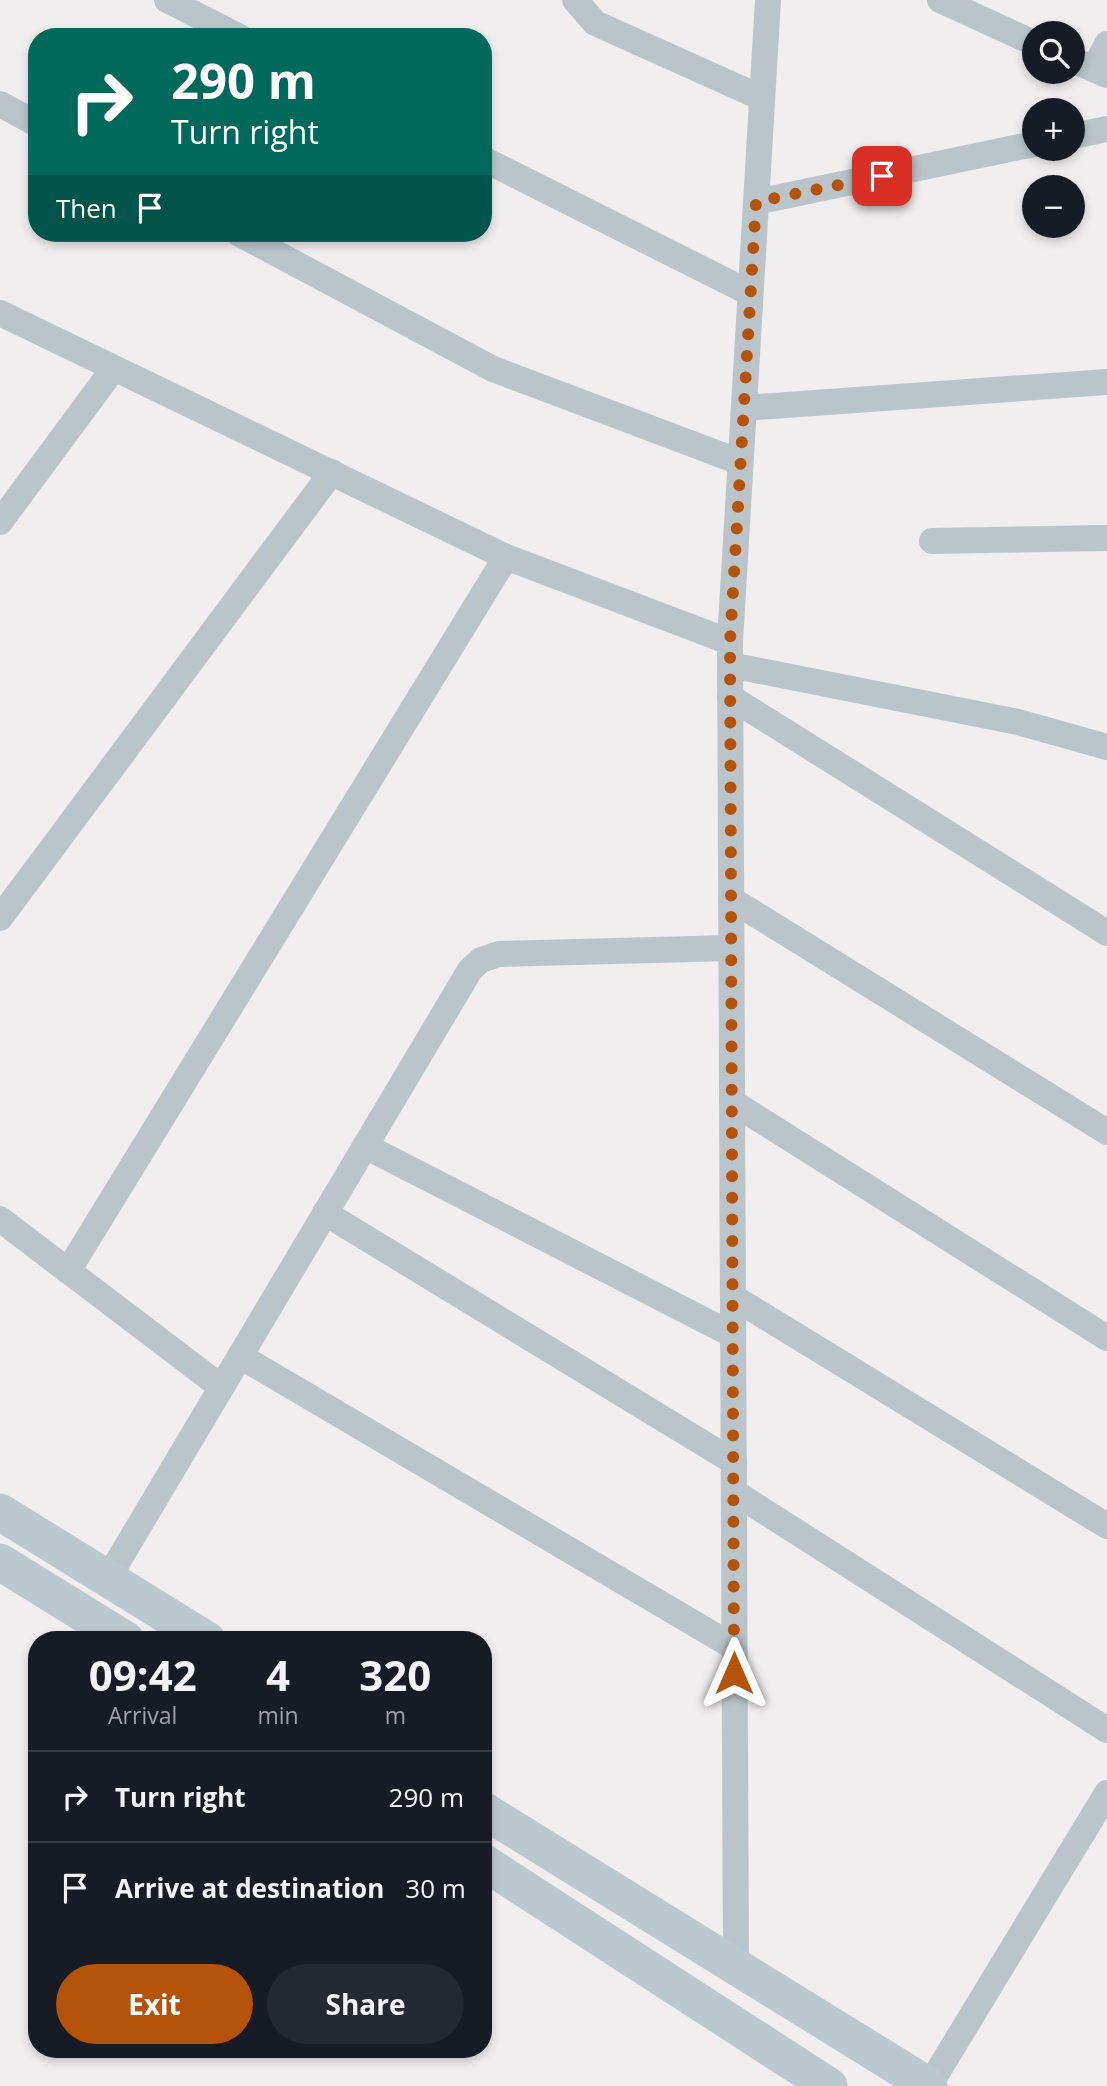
<!DOCTYPE html>
<meta charset="utf-8">
<style>
body{margin:0;font-family:"Open Sans",sans-serif;background:#242831;color:#f1f3f6;height:100vh;display:flex;flex-direction:column;font-size:26px;white-space:nowrap}
*{box-sizing:border-box;margin:0}
p{font-size:23px;color:#9ea1a6}
.icon{flex:none;width:38px;height:38px;fill:none;stroke:currentColor;stroke-width:2;stroke-linecap:round;stroke-linejoin:round}
.map{position:relative;flex:1;overflow:hidden}
.sheet{position:absolute;left:28px;top:1631px;width:464px;height:427px;display:flex;flex-direction:column;background:#171b24;border-radius:28px;box-shadow:0 4px 10px #0003}
.sheet>*{flex:none}
.hud{position:absolute;left:28px;top:28px;width:464px;height:214px;border-radius:28px;box-shadow:0 4px 10px #0003;background:#00695c;color:#fff;overflow:hidden}
.buttons{position:absolute;left:1022px;top:21px;display:grid;gap:14px}
.buttons a{display:grid;place-items:center;width:63px;height:63px;border-radius:50%;background:#171b24;box-shadow:0 4px 10px #0003;font-size:35px}
.pin{position:absolute;display:grid;place-items:center;width:60px;height:60px;color:#fff;margin:-30px;border-radius:14px;box-shadow:0 4px 10px #0006}
.me{position:absolute;width:77px;margin:-38px;rotate:0deg;stroke-linejoin:round;filter:drop-shadow(0 0 5px #0008)}
.turn{display:flex;align-items:center;gap:24px;height:147px;padding:0 28px;font-size:32px}
.turn .icon{width:91px;height:91px;stroke-width:2.5}
.turn b{display:block;font-size:49px;line-height:60px}
.then{display:flex;align-items:center;height:66px;padding:0 28px;background:#0003;gap:14px;font-size:26px}
.eta{display:flex;justify-content:space-evenly;align-items:center;height:119px;text-align:center}
.eta b{font-size:42px;font-weight:700;line-height:49px}
.action{display:flex;gap:14px;margin-top:auto;padding:14px 28px}
.action a{flex:1;height:80px;border-radius:42px;background:#b45309;color:#fff;font-size:28px;font-weight:700;line-height:80px;text-align:center}
.action a+a{background:#242831;color:#f1f3f6}
ul{padding:0;list-style:none}
li{display:flex;align-items:center;gap:21px;height:91px;padding:0 28px;border-top:2px solid #363941}
li div{flex:1}
li b{display:block;font-size:26px}
li em{font-style:normal}
.map>svg:first-child{display:block}
.lines{fill:none;stroke-linecap:round;stroke-linejoin:round}
.street{stroke:#bbc5c9;stroke-width:26}
.secondary{stroke:#bbc8ce;stroke-width:37}
.route{stroke:#b45309;stroke-width:12;stroke-dasharray:0 21.6}
</style>
<div class="map">
<svg width="1107" height="2086" viewBox="0 0 1107 2086">
<rect width="100%" height="100%" fill="#f0eeee"/>
<g class="lines">
<g class="street">
<path d="M167,0L240,37"/>
<path d="M575,0L595,23L762,98"/>
<path d="M940,0L1034,43"/>
<path d="M1073,60L1107,75"/>
<path d="M1094,69L1107,44"/>
<path d="M0,104L37,124"/>
<path d="M1073,136L1107,129"/>
<path d="M483,159L750,293"/>
<path d="M756,202L1034,144"/>
<path d="M238,233L493,369L740,462"/>
<path d="M0,313L506,557L730,642"/>
<path d="M744,408L1107,382"/>
<path d="M0,522L114,368"/>
<path d="M932,541L1107,538"/>
<path d="M730,665L1018,722L1107,747"/>
<path d="M730,697L1107,933"/>
<path d="M731,899L1107,1132"/>
<path d="M0,918L332,472"/>
<path d="M732,1102L1107,1338"/>
<path d="M365,1146L733,1335"/>
<path d="M325,1213L734,1462"/>
<path d="M0,1219L221,1387"/>
<path d="M68,1271L506,557"/>
<path d="M733,1297L1107,1526"/>
<path d="M240,1356L734,1647"/>
<path d="M734,1492L1107,1730"/>
<path d="M108,1578L470,970L481,960L499,954L731,948"/>
<path d="M736,1966L730,642L768,0"/>
<path d="M929,2086L1107,1793"/>
</g>
<g class="secondary">
<path d="M0,1512L207,1640"/>
<path d="M0,1562L126,1640"/>
<path d="M483,1810L929,2086"/>
<path d="M483,1862L829,2086"/>
</g>
</g>
<g class="lines">
<path class="route" d="M734,1673L730,642L756,202L882,176"/>
</g>
</svg>
<div class="buttons">
<a><svg class="icon" aria-label="search" viewBox="0 0 24 24"><circle cx="10" cy="10" r="6"/><path d="M15 15l6 6"/></svg></a>
<a>+</a>
<a>−</a>
</div>
<div class="pin" style="left:882px;top:176px;background:#d93025"><svg class="icon" aria-label="arrive" viewBox="0 0 24 24"><path d="M6 21V4h12l-3 4 3 4H6"/></svg></div>
<svg class="me" style="left:734px;top:1673px" viewBox="-20 -20 40 40"><path d="M0-17L14 15 0 8-14 15z" fill="#b45309" stroke="#fff" stroke-width="4"/></svg>
<div class="hud">
<div class="turn"><svg class="icon" aria-label="right" viewBox="0 0 24 24"><path d="M7 20v-9h11M14 6l5 5-5 5"/></svg><div><b>290 m</b>Turn right</div></div>
<div class="then">Then<svg class="icon" aria-label="arrive" viewBox="0 0 24 24"><path d="M6 21V4h12l-3 4 3 4H6"/></svg></div>
</div>
<section class="sheet">
<div class="eta">
<div><b>09:42</b><p>Arrival</p></div>
<div><b>4</b><p>min</p></div>
<div><b>320</b><p>m</p></div>
</div>
<ul>
<li><svg class="icon" aria-label="right" viewBox="0 0 24 24"><path d="M7 20v-9h11M14 6l5 5-5 5"/></svg><div><b>Turn right</b></div><em>290 m</em></li>
<li><svg class="icon" aria-label="arrive" viewBox="0 0 24 24"><path d="M6 21V4h12l-3 4 3 4H6"/></svg><div><b>Arrive at destination</b></div><em>30 m</em></li>
</ul>
<div class="action"><a>Exit</a><a>Share</a></div>
</section>
</div>
